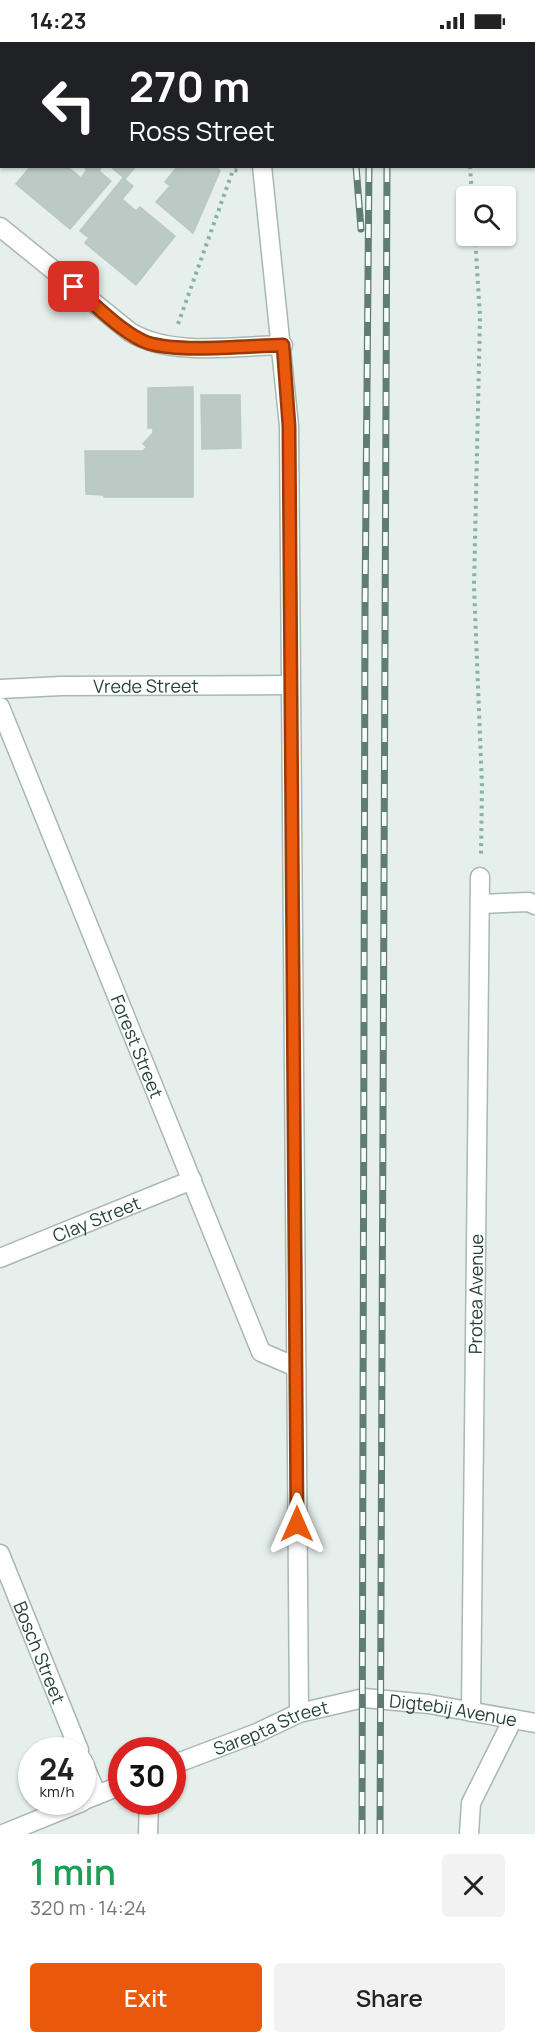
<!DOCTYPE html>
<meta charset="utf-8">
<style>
body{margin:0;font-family:Manrope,sans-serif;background:#f2f2f2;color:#222;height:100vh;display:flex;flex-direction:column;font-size:22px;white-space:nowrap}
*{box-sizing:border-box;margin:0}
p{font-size:20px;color:#767676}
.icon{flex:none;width:33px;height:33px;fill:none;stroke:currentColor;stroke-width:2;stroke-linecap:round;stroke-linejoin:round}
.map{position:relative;height:1792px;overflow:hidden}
.panel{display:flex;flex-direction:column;background:#fff;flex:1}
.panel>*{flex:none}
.hud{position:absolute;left:0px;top:0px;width:536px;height:126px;box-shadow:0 2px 4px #0004;background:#202124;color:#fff;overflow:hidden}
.tools{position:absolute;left:456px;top:144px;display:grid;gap:12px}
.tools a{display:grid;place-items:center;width:60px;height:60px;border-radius:6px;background:#fff;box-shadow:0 2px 4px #0004;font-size:30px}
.speed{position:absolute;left:18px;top:1695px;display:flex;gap:12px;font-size:30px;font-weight:700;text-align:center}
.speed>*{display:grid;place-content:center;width:78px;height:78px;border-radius:50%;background:#fff;box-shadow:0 2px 4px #0004;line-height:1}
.speed small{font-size:15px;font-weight:400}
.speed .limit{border:9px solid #d22;background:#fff;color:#111}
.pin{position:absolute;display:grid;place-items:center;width:51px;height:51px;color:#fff;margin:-26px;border-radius:12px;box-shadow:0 3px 9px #0006}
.me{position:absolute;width:66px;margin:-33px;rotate:0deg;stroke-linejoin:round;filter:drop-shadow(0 0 4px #0008)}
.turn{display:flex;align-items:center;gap:21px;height:126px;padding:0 30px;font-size:27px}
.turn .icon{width:78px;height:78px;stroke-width:2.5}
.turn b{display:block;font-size:42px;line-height:51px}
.round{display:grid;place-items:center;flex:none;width:63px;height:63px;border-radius:6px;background:#f2f2f2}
.overview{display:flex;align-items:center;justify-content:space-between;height:102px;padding:0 30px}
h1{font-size:36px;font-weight:600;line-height:45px;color:#1e9e55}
.cta{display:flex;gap:12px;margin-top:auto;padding:12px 30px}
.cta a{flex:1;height:69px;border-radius:6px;background:#ea580c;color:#fff;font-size:24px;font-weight:600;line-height:69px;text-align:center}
.cta a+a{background:#f2f2f2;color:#222}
.status{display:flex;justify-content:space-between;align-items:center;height:42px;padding:0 30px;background:#fff;direction:ltr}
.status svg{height:16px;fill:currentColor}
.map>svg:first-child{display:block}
.building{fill:#bbcac4;stroke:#b8c9c2;stroke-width:1.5}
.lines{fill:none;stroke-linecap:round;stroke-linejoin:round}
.street-casing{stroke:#a8b8b2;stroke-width:21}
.path{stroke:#86b3a5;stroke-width:4;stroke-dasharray:3 4.5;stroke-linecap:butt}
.street{stroke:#fff;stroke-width:18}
.rail-casing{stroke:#5f7d75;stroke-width:7}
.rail{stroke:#f7fbf9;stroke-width:4.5;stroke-dasharray:14;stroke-linecap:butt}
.route-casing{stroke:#983908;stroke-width:15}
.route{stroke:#ea580c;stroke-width:10}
.labels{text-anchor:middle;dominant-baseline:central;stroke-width:6;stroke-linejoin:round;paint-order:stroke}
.street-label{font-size:18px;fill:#24423a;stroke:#f7fbf9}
</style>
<div class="status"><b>14:23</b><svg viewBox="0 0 49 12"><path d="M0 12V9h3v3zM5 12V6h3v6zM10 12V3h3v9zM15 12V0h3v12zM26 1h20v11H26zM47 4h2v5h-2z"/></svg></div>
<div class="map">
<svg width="535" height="1792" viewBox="0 0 535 1792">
<rect width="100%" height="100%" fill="#e6efeb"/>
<g class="building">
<path d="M0,0H19L2,2L0,23Z"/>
<path d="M31,124H67L81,136L87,128L83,124H102L99,129L111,139L70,187L16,142Z"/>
<path d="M110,124H136L125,137Z"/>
<path d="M178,124H215L220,129L193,191L156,160L170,144L165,140Z"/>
<path d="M123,136L133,144L122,157L136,169L140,165L175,194L136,243L85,201L89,196L80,189Z"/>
<path d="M193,345V455H104V453L86,452L85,409H143L147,405L143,402L153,391V386H148V346Z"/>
<path d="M201,353H240L241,406L202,407Z"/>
</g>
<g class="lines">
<g class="street-casing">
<g id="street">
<path d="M248,0V2"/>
<path d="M73,2L75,0"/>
<path d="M0,96L2,94"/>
<path d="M262,124L289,384L299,1671"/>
<path d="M0,185L130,290C171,315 235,304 283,303"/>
<path id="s1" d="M0,647L61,644L290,643"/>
<path id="s2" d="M0,665L261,1310L296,1325"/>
<path d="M480,862L529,860L535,863"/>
<path id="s3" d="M0,1216L192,1138"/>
<path id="s4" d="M0,1512L79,1708"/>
<path id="s5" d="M471,1670L480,835"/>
<path d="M82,1718L97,1753"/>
<path id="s6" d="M172,1723L257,1691L299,1671L364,1656L429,1662L535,1681"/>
<path d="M82,1759L122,1743"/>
<path d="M3,1792L82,1760"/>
<path d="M148,1792L149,1760"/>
<path d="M469,1792L471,1761L513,1677"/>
</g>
</g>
<g class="path">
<path d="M479,2V0"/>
<path d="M470,124L472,154"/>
<path d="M475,194L480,275L474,544L482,744L481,813"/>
<path d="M178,282L233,128L240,129"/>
</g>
<use href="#street" class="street"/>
<g class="rail-casing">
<g id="rail">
<path d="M345,0V2"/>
<path d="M386,0V2"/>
<path d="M369,2V0"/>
<path d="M356,124L361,187"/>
<path d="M362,1792L365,566L369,124"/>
<path d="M380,1792L387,124"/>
</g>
</g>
<use href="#rail" class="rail"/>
</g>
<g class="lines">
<g class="route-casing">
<path id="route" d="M74,245C95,262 124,293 148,301C182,311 246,304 283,303L289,384L297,1482"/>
</g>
<use href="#route" class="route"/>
</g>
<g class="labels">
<g class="street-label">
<text stroke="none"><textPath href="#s1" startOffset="146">Vrede Street</textPath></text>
<text stroke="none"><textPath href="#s2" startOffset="366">Forest Street</textPath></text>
<text stroke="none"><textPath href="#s3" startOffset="104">Clay Street</textPath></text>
<text stroke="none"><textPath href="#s5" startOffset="418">Protea Avenue</textPath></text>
<text stroke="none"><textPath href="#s4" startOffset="106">Bosch Street</textPath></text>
<text stroke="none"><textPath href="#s6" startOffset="294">Digtebij Avenue</textPath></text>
<text stroke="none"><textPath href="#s6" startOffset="106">Sarepta Street</textPath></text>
</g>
</g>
</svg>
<div class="tools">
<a><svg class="icon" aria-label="search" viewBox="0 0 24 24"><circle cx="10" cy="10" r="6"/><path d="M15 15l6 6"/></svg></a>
</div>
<div class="speed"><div>24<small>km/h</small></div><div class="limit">30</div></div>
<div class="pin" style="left:74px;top:245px;background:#d93025"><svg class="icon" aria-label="arrive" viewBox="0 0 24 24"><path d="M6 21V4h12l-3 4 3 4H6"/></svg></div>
<svg class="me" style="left:297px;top:1482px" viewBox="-20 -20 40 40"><path d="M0-17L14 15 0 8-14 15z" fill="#ea580c" stroke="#fff" stroke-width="4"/></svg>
<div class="hud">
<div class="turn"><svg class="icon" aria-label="left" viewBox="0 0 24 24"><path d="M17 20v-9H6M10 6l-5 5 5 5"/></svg><div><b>270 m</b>Ross Street</div></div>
</div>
</div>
<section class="panel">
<div class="overview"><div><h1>1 min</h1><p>320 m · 14:24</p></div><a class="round"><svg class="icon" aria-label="close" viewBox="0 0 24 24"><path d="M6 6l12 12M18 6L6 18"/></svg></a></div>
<div class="cta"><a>Exit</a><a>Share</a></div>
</section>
